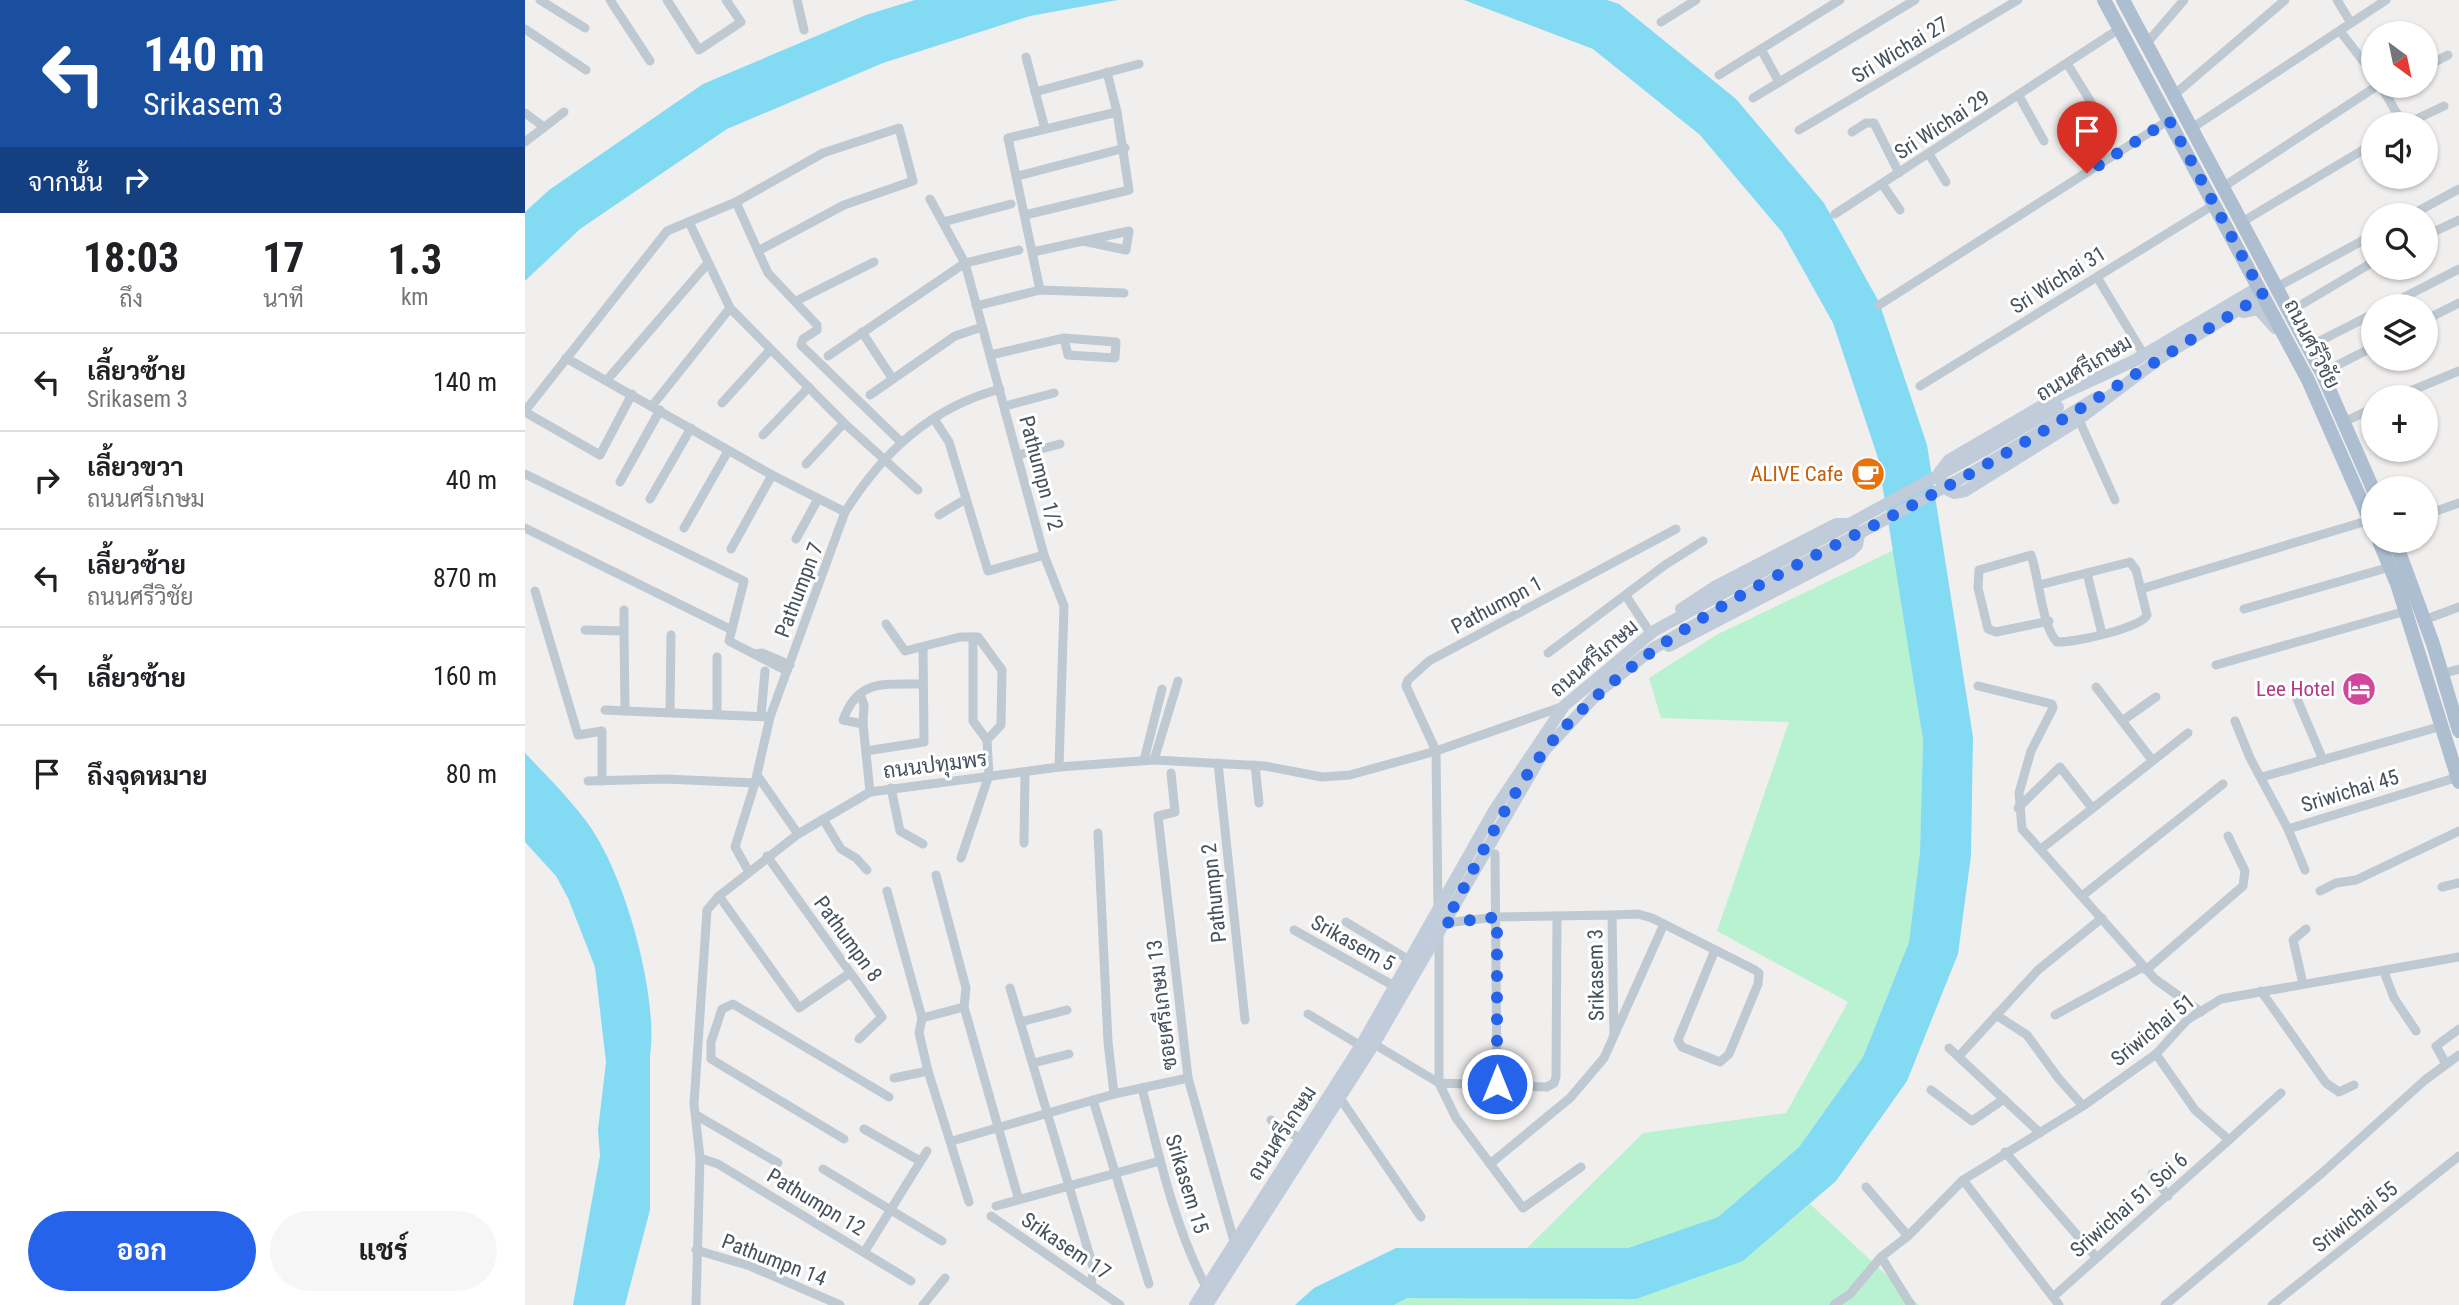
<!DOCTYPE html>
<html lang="th">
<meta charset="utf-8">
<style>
body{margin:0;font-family:"Roboto Condensed",Sarabun,sans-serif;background:#f6f6f6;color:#202124;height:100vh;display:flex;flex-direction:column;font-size:26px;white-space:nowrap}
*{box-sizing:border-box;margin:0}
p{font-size:23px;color:#757577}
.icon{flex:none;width:38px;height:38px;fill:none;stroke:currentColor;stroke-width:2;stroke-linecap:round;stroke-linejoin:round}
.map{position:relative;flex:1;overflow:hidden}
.panel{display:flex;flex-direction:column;background:#fff;width:525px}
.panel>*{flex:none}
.hud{background:#1a4fa0;color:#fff;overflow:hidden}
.needle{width:46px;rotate:147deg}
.tools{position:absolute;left:1836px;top:21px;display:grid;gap:14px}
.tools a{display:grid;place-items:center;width:77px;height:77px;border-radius:50%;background:#fff;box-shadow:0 2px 5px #0004;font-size:35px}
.pin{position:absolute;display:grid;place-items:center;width:60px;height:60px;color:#fff;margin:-72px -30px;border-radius:50% 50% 50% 0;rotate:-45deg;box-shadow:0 0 7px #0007}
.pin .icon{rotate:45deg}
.me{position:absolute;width:77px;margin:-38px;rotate:0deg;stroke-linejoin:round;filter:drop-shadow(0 0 5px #0008)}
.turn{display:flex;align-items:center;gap:24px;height:147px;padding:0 28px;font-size:32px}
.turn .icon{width:91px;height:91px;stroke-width:2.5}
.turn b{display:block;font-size:49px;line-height:60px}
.then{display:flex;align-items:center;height:66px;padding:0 28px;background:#0003;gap:14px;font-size:26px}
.eta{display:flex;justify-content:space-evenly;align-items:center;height:119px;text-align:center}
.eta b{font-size:42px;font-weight:700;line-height:49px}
.button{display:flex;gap:14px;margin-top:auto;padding:14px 28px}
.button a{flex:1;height:80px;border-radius:42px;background:#2563eb;color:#fff;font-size:28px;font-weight:700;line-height:80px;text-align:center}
.button a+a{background:#f6f6f6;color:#202124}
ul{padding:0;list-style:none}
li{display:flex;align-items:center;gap:21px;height:98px;padding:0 28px;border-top:2px solid #e0e0e0}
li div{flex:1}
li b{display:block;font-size:26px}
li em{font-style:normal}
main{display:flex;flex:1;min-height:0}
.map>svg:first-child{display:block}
.green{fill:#b9f2d0}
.water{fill:#83dbf3}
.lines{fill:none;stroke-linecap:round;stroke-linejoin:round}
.minor{stroke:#bec9d2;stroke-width:9}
.secondary{stroke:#c0ccd9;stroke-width:12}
.primary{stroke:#acbed0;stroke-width:14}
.secondary-bridge{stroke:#c0ccd9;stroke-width:12}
.route{stroke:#2563eb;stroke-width:12;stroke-dasharray:0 21.6}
.labels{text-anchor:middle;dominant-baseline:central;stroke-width:6;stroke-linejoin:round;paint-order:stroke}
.street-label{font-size:21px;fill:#45525e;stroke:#fff}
.food-label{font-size:21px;fill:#c56008;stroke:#fff;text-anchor:end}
.hotel-label{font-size:21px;fill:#b23c85;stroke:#fff;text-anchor:end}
</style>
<main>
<section class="panel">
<div class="hud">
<div class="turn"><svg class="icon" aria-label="left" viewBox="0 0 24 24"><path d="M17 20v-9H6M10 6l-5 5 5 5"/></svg><div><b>140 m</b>Srikasem 3</div></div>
<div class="then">จากนั้น<svg class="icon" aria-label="right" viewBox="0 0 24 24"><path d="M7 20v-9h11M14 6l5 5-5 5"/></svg></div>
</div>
<div class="eta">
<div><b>18:03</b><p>ถึง</p></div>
<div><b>17</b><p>นาที</p></div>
<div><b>1.3</b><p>km</p></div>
</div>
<ul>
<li><svg class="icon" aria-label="left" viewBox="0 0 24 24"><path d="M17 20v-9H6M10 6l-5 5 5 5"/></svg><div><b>เลี้ยวซ้าย</b><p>Srikasem 3</p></div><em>140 m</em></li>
<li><svg class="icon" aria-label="right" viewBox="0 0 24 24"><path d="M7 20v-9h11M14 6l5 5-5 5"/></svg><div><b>เลี้ยวขวา</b><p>ถนนศรีเกษม</p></div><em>40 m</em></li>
<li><svg class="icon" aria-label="left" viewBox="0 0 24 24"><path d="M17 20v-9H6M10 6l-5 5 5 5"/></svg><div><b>เลี้ยวซ้าย</b><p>ถนนศรีวิชัย</p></div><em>870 m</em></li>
<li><svg class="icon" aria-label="left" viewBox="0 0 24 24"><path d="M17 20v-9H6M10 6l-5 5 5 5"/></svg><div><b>เลี้ยวซ้าย</b></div><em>160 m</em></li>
<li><svg class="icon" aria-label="arrive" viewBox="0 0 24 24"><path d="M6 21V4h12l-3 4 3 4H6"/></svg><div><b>ถึงจุดหมาย</b></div><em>80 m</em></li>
</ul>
<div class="button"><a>ออก</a><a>แชร์</a></div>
</section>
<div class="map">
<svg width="1934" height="1305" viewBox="0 0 1934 1305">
<rect width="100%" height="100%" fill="#f1eeee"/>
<g class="green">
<path d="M1369,550L1398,740L1395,852L1384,942L1338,1057L1274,1147L1193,1217L1103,1248H1002L1118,1133L1261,1113L1323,1002L1192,931L1264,722L1136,718L1124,678L1193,634Z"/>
<path d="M1285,1204L1394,1305H869L882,1298H1001L1218,1261Z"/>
</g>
<g class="water">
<path d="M390,0H593L505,16L358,63L202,129L55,229L0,281V212L24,190L178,84L341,15Z"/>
<path d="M939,0H1082L1094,4L1211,99L1299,203L1354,302L1402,445L1448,737L1446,855L1433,954L1382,1081L1311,1181L1218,1261L1111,1299L882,1298L869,1305H770L789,1288L871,1248H1103L1193,1217L1274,1147L1338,1057L1384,942L1395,852L1398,740L1353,458L1308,323L1257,232L1175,135L1068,49Z"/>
<path d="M0,753C21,775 43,797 61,821C99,870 134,996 125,1055V1210L100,1305H48L75,1156L73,1130L81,1062L70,967L43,898L31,876L0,842Z"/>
</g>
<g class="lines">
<g class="minor">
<path d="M15,0L60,28"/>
<path d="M85,0L125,61"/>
<path d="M142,0L174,50L216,22L201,0"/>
<path d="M272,0L279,30"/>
<path d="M1812,0L1826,23"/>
<path d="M1136,22L1171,0"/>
<path d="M0,29L61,70"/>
<path d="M1815,31L1848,74"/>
<path d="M1621,44L1659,0"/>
<path d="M1236,49L1254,82"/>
<path d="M501,57L520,129"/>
<path d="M1543,65L1569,107"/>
<path d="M1900,67L1923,55"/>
<path d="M582,72L592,112"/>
<path d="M1194,75L1315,0"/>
<path d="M1856,86L1878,124"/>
<path d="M510,92L614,64"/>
<path d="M1649,95L1760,0"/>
<path d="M1494,96L1519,141"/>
<path d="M1228,98L1390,0"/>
<path d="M0,113L19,127"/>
<path d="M1881,124L1919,106"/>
<path d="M1667,128L1861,0"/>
<path d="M1274,130L1493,0"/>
<path d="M1327,132L1341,123H1349L1374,173"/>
<path d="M0,142L39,112"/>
<path d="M1404,154L1421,182"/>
<path d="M493,176L600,148"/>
<path d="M1357,184L1375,210"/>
<path d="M1698,187L1852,86"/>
<path d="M405,199L440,263L519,555L539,606L534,767"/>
<path d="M1310,214L1594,29"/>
<path d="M500,215L604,190L592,112L483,138L515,290"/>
<path d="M1886,215L1934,189"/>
<path d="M164,222L205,308L319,423L393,490"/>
<path d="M418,222L486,204"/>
<path d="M1717,222L1848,144"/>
<path d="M1900,236L1934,220"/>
<path d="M233,251L243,273L292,325V330L278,339L276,345L375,441"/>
<path d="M508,252L604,231L601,250L558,241"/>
<path d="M1572,277L1619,355"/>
<path d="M1752,287L1848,235"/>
<path d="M271,301L349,262"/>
<path d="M1354,305L1644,120"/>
<path d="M451,306L515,290L599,293"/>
<path d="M1862,306L1934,269"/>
<path d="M1764,312L1848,262"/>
<path d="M1900,320L1934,303"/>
<path d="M337,332L367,378"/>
<path d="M1783,347L1848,314"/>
<path d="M466,355L539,338L591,342L590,358L543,355L539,338"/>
<path d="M303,356L440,263L494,250"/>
<path d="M41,358L247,475L320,512"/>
<path d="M1797,373L1848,347"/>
<path d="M82,380L183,263"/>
<path d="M1395,386L1690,204"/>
<path d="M345,395L430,336L457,327"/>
<path d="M1871,397L1934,371"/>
<path d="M197,403L245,350"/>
<path d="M127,406L205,308"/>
<path d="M480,406L529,393"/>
<path d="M0,411L142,231L211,202L298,153L374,128L388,181L319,205L233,251L211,202"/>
<path d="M0,412L75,455L107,394"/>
<path d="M409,419L424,442L463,571L519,555"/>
<path d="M1554,420L1590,500"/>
<path d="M1819,422L1848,408"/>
<path d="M238,435L284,387"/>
<path d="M493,455L535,444"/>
<path d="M281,464L319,423"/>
<path d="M0,474L219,581L204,641L262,671"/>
<path d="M95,482L135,410"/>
<path d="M125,499L166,428"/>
<path d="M414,515L439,500"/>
<path d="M1900,515L1934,503"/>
<path d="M0,528L207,630"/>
<path d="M159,528L203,451"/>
<path d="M271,539L293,499"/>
<path d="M206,549L247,475"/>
<path d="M1562,573L1577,634"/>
<path d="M1514,585L1605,562L1611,570L1622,615C1617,628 1548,643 1532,642C1517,627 1514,577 1506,555L1454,570L1453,588L1463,629L1471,632L1524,621"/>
<path d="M1616,589L1845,520"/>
<path d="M10,591L53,735L77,731V781"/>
<path d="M1101,596L1126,634"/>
<path d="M1719,609L1865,567"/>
<path d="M1899,620L1934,607"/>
<path d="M361,624L380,651L435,637H453L477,670L476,725L462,740"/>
<path d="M60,630L99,631L100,711L245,717"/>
<path d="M99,631V610"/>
<path d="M1023,653L1140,565L1178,541"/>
<path d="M229,654L237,653L265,665"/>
<path d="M192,657V713"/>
<path d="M1691,665L1881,611"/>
<path d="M1917,674L1934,669"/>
<path d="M1453,686L1527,704L1528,708L1506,751L1494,793L1497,829L1630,979L1676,1012"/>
<path d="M1571,687L1627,760"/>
<path d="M335,694L339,705L338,724L345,792"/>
<path d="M1770,694L1798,760"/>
<path d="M80,710L100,711"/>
<path d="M145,711L146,635"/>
<path d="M236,716L240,671"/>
<path d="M1597,721L1631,697"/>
<path d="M1710,721L1725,758L1763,829L1933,777"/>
<path d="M338,724L318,720C334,678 358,685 398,684"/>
<path d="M341,751L399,742L398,648"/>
<path d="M619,760L637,689"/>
<path d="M629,760L653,681"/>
<path d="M693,763L720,1020"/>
<path d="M730,765L734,803"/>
<path d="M646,773L650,812L633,816L663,1078L709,1241"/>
<path d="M232,775L273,834"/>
<path d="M1737,777L1917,726"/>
<path d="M63,781L141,779L230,783"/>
<path d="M366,788L375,831L398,844"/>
<path d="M1493,808L1535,767L1567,808"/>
<path d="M298,819L316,849L331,858L342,870"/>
<path d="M1763,829L1780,870"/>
<path d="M573,833L583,1042L589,1094"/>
<path d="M499,843L500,772"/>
<path d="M1516,849L1663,733"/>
<path d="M970,854L972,1084"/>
<path d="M242,856L357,1017L334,1039"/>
<path d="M436,858L464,775L462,740L448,721V637"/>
<path d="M224,872L210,847L230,783L245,717L320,512C358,452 405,408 475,389"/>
<path d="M411,875L441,988L439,1007L493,1197"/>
<path d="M1917,887L1934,883"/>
<path d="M362,891L397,1018L394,1033L403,1071L444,1202"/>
<path d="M1795,891L1811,883L1831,880L1934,831"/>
<path d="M194,896L274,1008L325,973"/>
<path d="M1557,896L1698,784"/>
<path d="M913,909L911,751L881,686L883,680L904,661L1151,529"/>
<path d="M1087,915L1113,914L1127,918L1230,970L1234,973L1233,984L1204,1054L1195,1062L1157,1047L1153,1040L1190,950"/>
<path d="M821,922L886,961"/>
<path d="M920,923L972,917L1087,915L1089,1035"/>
<path d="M769,930L869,986"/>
<path d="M914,935V1083L1022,1087L1029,1083L1031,1077L1032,916"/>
<path d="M1621,970L1718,886L1720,871L1703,836"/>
<path d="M1859,972L1869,998L1891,1031"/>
<path d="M1778,984L1768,940L1781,929"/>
<path d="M485,988L569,1270L566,1283"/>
<path d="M1736,991L1801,1083L1814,1092L1829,1085"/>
<path d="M783,1014L836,1046"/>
<path d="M1471,1015L1502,1035L1534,1079L1558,1106"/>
<path d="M1530,1015L1618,967"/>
<path d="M397,1018L439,1007"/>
<path d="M495,1022L542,1010"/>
<path d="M849,1044L914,1083L931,1118L998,1208L1056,1167"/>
<path d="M1424,1048L1515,1133"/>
<path d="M1434,1056L1513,970L1577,918"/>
<path d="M508,1063L544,1054"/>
<path d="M1921,1064L1911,1046L1934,1029"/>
<path d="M369,1078L403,1071"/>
<path d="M617,1088C634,1156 649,1225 681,1287"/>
<path d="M1406,1090L1447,1121L1479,1099"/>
<path d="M815,1098L896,1217"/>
<path d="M568,1100L624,1284"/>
<path d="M171,1115L253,1163"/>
<path d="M746,1120L777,1140"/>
<path d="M339,1129L395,1161"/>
<path d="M319,1139L186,1059V1042L197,1009L208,1004L364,1097"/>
<path d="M1704,1140L1756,1093"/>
<path d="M427,1141L589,1094L663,1078"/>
<path d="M1480,1152L1571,1257"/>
<path d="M175,1158L193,1164L386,1281"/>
<path d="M965,1164L1045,1098L1079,1058L1139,924"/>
<path d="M298,1169L417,1241"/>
<path d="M1627,1174L1643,1196"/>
<path d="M1438,1180L1534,1305"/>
<path d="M1341,1187L1383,1236"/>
<path d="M471,1206L635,1161"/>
<path d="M466,1216L595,1305"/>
<path d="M171,1250L225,1266L315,1305"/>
<path d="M340,1251L402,1151"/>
<path d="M1356,1257L1386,1305"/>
<path d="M1528,1297L1704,1140L1670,1110L1631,1054"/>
<path d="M171,1305L175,1158L169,1104L182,910L194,896L273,834L345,792L534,767L629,760L740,766L797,777L825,775L911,751L1039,706"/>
<path d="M398,1305L420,1278"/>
<path d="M1309,1305L1325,1294L1356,1257L1383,1236L1438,1180L1558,1106L1631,1054L1662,1020L1696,999L1934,957"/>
<path d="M1640,1305L1797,1173L1900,1080L1934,1055"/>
<path d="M1747,1305L1934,1156"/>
</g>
<g class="secondary">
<path d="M1718,312L1733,309L1750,328"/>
<path d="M1637,357L1738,295"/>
<path d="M1613,359L1537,394L1424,460L1414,473L1419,488L1429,493L1440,491L1549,423L1642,353"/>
<path d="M1605,363L1734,287"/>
<path d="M1458,451L1533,407"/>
<path d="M1457,467L1571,398"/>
<path d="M1144,646L1325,552L1332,545L1334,535L1325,524H1311L1191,586L1156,609"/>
<path d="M670,1305L838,1042L970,809L1039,706L1129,631L1253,563"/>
<path d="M682,1305L849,1044L1019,751L1077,689L1129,648L1257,575"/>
</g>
<g class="primary">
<path d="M1579,0L1783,380L1848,527"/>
<path d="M1598,0L1797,373L1848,489"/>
<path d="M1854,541L1872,584L1934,782"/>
<path d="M1870,541L1908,644L1934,731"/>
</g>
<g class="secondary-bridge">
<path d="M1253,563L1458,451"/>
<path d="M1257,575L1457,467"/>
</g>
</g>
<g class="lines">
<path class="route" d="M972,1084V917L920,923C956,858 987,784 1038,729C1143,617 1289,560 1421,487C1529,428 1633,359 1738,295L1644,120L1562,173"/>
</g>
<defs>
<g id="cafe-disc" transform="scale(1.75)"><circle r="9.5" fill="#e8710a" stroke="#fff"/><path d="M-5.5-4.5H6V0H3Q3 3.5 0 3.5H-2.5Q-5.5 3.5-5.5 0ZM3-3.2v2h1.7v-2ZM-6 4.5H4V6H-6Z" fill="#fff"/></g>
<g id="hotel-disc" transform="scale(1.75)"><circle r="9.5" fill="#d1479c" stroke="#fff"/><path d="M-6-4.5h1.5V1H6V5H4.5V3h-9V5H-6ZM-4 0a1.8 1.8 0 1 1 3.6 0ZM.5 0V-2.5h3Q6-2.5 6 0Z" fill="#fff"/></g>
</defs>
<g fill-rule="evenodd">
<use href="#cafe-disc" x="1343" y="474"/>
<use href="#hotel-disc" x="1834" y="689"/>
</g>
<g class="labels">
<g class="street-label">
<text transform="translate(1375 50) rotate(-31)">Sri Wichai 27</text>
<text transform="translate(1417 125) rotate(-33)">Sri Wichai 29</text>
<text transform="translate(1533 280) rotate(-32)">Sri Wichai 31</text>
<text transform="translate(1787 344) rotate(63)">ถนนศรีวิชัย</text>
<text transform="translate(1559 368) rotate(-31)">ถนนศรีเกษม</text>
<text transform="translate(516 473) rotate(75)">Pathumpn 1/2</text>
<text transform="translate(274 590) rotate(-69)">Pathumpn 7</text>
<text transform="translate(972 605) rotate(-28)">Pathumpn 1</text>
<text transform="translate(1069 658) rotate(-40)">ถนนศรีเกษม</text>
<text transform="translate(410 765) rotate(-7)">ถนนปทุมพร</text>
<text transform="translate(1825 791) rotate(-17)">Sriwichai 45</text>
<text transform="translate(689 893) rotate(-96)">Pathumpn 2</text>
<text transform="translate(323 939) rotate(54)">Pathumpn 8</text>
<text transform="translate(828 943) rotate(29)">Srikasem 5</text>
<text transform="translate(1071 975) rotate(-91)">Srikasem 3</text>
<text transform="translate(637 1005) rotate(-97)">ซอยศรีเกษม 13</text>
<text transform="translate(1628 1030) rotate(-39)">Sriwichai 51</text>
<text transform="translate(757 1133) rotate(-57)">ถนนศรีเกษม</text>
<text transform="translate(662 1184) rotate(73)">Srikasem 15</text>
<text transform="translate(291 1202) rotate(31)">Pathumpn 12</text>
<text transform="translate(1604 1205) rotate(-41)">Sriwichai 51 Soi 6</text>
<text transform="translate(1830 1217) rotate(-38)">Sriwichai 55</text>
<text transform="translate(541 1246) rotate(34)">Srikasem 17</text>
<text transform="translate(249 1260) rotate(21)">Pathumpn 14</text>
</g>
<g class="food-label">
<text x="1318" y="474">ALIVE Cafe</text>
</g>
<g class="hotel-label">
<text x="1810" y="689">Lee Hotel</text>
</g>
</g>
</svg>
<div class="tools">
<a><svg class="needle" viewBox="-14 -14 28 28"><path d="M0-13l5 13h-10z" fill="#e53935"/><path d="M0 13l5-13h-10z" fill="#757577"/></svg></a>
<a><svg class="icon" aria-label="sound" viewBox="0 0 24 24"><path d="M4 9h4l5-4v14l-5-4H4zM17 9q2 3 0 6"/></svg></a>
<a><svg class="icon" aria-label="search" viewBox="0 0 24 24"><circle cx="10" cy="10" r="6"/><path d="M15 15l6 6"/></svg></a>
<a><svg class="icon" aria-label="layers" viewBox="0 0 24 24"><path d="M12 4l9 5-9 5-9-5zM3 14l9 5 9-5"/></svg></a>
<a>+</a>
<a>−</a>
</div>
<div class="pin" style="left:1562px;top:173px;background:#d93025"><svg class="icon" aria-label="arrive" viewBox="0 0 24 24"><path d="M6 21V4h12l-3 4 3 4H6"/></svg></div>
<svg class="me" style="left:972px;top:1084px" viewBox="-20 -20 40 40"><circle r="17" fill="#2563eb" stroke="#fff" stroke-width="3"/><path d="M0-11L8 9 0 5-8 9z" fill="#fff"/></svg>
</div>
</main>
